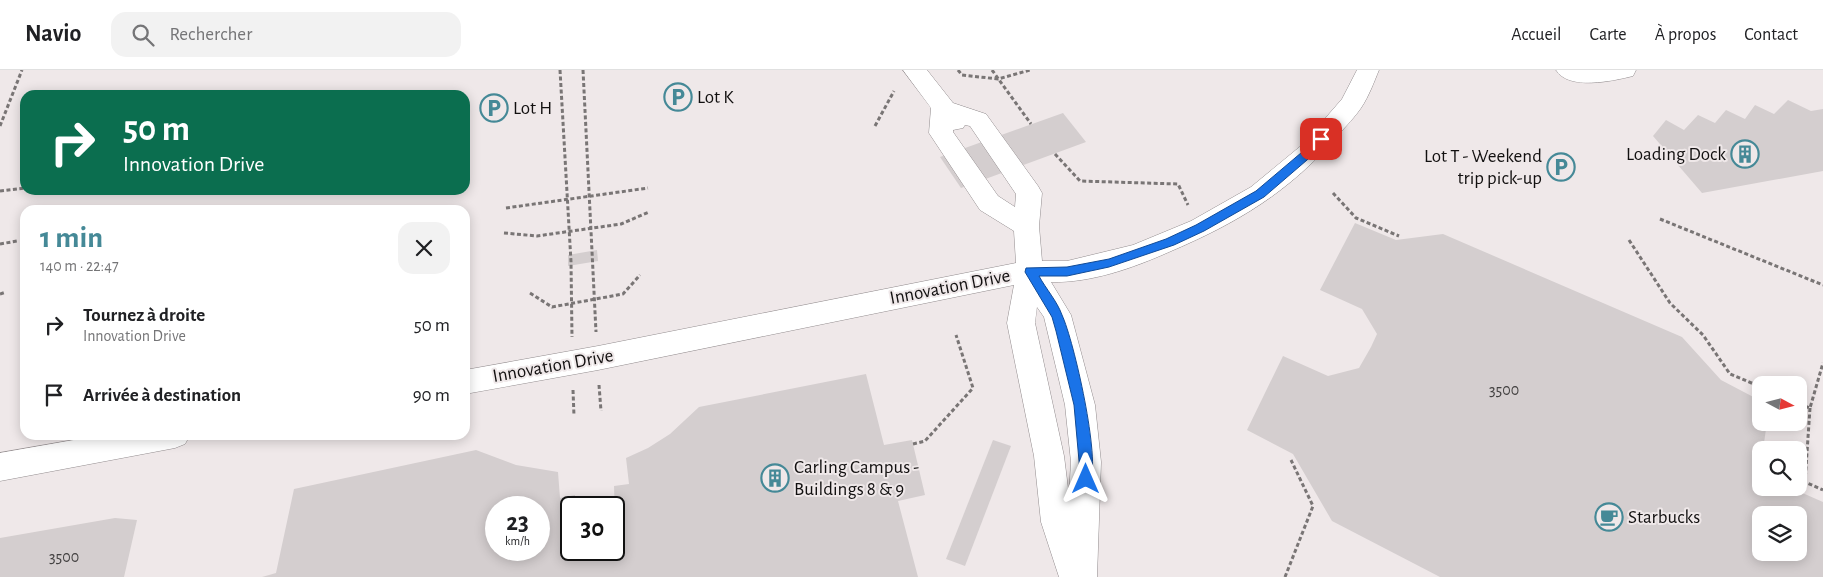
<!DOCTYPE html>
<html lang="fr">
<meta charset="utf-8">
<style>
body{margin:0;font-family:"Alegreya Sans",sans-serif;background:#f2f2f2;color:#202124;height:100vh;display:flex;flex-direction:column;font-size:19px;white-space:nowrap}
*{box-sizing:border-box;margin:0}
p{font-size:16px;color:#757577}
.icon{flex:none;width:28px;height:28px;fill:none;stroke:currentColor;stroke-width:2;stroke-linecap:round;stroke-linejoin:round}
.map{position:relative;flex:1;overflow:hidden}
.details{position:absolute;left:20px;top:135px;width:450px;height:235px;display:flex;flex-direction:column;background:#fff;border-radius:15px;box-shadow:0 2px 12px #0003}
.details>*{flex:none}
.banner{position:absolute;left:20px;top:20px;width:450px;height:105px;border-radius:15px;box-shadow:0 2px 12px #0003;background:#0b6e4f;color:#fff;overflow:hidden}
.needle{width:32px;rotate:97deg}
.fabs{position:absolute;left:1752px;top:306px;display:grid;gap:10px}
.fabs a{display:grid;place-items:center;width:55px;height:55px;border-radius:10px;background:#fff;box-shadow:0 2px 12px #0003;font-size:25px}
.speed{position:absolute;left:485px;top:426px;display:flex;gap:10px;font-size:25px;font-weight:700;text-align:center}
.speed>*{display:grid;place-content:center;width:65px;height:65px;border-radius:50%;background:#fff;box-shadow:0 2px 12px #0003;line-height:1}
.speed small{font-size:12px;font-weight:400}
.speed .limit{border:2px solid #111;border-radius:8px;background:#fff;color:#111}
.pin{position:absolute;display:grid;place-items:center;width:42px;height:42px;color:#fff;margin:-21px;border-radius:10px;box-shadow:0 2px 8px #0006}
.me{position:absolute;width:55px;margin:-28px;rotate:0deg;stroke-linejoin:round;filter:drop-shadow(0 0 4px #0008)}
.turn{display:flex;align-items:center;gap:18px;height:105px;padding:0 20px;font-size:22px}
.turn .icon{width:65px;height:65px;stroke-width:2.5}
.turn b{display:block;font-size:35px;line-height:42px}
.round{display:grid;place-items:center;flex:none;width:52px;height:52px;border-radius:15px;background:#f2f2f2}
.overview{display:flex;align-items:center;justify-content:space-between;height:85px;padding:0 20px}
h1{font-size:30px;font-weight:700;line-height:38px;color:#458997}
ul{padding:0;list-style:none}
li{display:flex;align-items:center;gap:15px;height:70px;padding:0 20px}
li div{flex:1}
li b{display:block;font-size:19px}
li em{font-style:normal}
header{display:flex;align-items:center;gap:30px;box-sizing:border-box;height:70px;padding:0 25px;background:#fff;border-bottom:1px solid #e0e0e0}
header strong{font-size:24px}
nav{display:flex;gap:28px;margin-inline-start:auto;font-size:18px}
.search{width:350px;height:45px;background:#f2f2f2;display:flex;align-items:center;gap:12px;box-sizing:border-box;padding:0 18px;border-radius:15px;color:#757577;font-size:19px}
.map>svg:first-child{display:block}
.building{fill:#d4cecf;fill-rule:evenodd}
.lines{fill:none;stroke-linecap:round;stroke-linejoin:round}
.minor-casing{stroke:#928c8e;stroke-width:1}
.path{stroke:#797575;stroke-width:3;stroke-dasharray:4 2.5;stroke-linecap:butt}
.minor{fill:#fff;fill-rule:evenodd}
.route{fill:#1a73e8;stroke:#114b97}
.labels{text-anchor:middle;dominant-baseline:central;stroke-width:4;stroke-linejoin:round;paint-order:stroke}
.number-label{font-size:16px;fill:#424040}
.poi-label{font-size:19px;fill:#121010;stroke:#efe8e9;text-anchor:start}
.street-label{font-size:19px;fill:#121010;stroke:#efe8e9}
</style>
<header>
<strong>Navio</strong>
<div class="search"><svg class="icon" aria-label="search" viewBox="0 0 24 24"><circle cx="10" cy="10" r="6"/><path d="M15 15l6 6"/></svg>Rechercher</div>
<nav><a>Accueil</a><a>Carte</a><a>À propos</a><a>Contact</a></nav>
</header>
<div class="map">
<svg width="1823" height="507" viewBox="0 0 1823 507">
<rect width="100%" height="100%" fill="#efe8e9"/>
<g class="building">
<path d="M1788,30L1811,41L1823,39V101L1702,123L1653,66L1666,50L1684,60L1698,45L1715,53L1726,40L1745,49L1755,35L1774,44Z"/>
<path d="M1063,43L1086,72L961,118L940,87Z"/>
<path d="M1355,153L1396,170L1443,164L1682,267L1721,310L1761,331V352H1767L1763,380H1761V418H1791L1823,432V507H1440L1332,451L1293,384L1247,360L1283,286L1328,306L1359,298L1371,277L1377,264L1362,239L1320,220ZM1761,445H1799V482H1761Z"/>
<path d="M597,180L598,191L568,196V185Z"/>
<path d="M866,304L884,375L912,370L925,425L898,431L918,507H262L276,503L294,419L476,380L516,395L558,402L560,428L575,425V438H571V480H576V486L614,480L616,478L614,416L629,414L626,388L648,378L670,364L699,337ZM496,438H539V480H496Z"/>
<path d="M993,370L1011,376L965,496L946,489Z"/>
<path d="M115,448L137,450L124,507H0V468Z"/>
</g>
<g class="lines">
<g class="minor-casing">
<g id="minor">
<path d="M903,0H927L953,33L986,44L1038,116L1042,123L1039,156L1042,191H1067L1133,175L1191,151L1251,117L1302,75L1342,29L1357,0H1379C1374,12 1369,26 1361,38C1355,47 1346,56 1339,64C1290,122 1237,153 1169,182C1133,198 1091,213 1051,212L1071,245L1095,335L1101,392L1097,507H1059L1041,452L1034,386L1007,253L1014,215L598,300L465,324V300L598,276L1016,193L1014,161L980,140L933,69L929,63L931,38ZM965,55L970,56L1016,124L1015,137L998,126L953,62V60L963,58ZM1037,237L1044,247L1065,335L1071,392L1069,426L1064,386L1035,253Z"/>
<path d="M1556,0H1636L1633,6C1613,11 1568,21 1556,0Z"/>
<path d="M102,365H190L185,374L175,378L0,411V383Z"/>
</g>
</g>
<g class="path">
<path d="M560,0L571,192L572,267"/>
<path d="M583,0L596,262"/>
<path d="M958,0L962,5L998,9L1030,0"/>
<path d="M992,0L1031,54"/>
<path d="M0,56L22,0"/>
<path d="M875,56L894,21"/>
<path d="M1055,84L1080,111L1178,114L1188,135"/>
<path d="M0,121L25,118"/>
<path d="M1333,123L1356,148L1399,166"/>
<path d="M506,138L648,118"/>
<path d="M1660,149L1823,215"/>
<path d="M504,163L537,166L621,154L649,142"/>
<path d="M1629,170L1670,233L1703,265L1730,304L1761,317"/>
<path d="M0,174L17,171"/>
<path d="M530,223L552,237L623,224L640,205"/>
<path d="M0,224L6,222"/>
<path d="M599,315L601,341"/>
<path d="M573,320L574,346"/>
<path d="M1799,334L1810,338L1823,293"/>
<path d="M1810,338L1805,412L1823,420"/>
<path d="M913,374L925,371L973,318L956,265"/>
<path d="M1285,507L1313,436L1291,390"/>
</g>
<use href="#minor" class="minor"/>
</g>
<path class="route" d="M1321,66L1326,69L1314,84L1264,127L1204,161L1174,175L1109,197L1067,206H1039C1046,219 1057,231 1062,245C1074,271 1101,390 1090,413L1086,415L1081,413L1074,335L1056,261L1052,247L1025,202L1026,198L1067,197L1109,189L1166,169L1196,155L1256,121Z"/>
<defs>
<g id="parking-ring" transform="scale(1.4375)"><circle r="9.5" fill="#efe8e9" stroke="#458997" stroke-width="1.5"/><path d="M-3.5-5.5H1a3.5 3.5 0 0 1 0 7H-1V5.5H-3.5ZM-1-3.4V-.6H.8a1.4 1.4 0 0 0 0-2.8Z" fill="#458997"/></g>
<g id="building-ring" transform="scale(1.4375)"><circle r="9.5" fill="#efe8e9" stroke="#458997" stroke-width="1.5"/><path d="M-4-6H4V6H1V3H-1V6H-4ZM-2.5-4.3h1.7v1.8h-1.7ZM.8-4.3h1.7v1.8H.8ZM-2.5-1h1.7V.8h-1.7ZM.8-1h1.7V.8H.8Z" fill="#458997"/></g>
<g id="cafe-ring" transform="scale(1.4375)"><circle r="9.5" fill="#efe8e9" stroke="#458997" stroke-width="1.5"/><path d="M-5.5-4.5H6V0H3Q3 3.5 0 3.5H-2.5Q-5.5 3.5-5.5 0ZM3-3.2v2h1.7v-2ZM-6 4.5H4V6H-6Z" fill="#458997"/></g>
</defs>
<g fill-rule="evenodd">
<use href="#parking-ring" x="678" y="27"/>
<use href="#parking-ring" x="494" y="38"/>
<use href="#building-ring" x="1745" y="84"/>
<use href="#parking-ring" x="1561" y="97"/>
<use href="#building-ring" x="775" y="408"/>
<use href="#cafe-ring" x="1609" y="447"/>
</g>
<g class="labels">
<g class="number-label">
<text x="1504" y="320">3500</text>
<text x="64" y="487">3500</text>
</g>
<g class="poi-label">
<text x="697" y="27">Lot K</text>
<text x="513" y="38">Lot H</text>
<text x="1726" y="84" text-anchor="end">Loading Dock</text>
<text x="1542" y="86" text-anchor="end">Lot T - Weekend<tspan x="1542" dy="22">trip pick-up</tspan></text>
<text x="794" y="397">Carling Campus -<tspan x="794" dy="22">Buildings 8 &amp; 9</tspan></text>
<text x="1628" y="447">Starbucks</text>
</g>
<g class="street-label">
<text transform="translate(950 217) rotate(-11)">Innovation Drive</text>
<text transform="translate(553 296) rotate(-10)">Innovation Drive</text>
</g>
</g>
</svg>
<div class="fabs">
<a><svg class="needle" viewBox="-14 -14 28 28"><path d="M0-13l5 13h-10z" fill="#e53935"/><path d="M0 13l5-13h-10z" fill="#757577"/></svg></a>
<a><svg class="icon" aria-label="search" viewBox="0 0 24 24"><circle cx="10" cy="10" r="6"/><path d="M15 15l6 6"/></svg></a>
<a><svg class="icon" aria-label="layers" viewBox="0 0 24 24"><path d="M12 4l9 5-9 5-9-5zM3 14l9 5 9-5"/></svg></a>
</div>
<div class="speed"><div>23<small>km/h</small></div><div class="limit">30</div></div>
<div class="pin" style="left:1321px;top:69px;background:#d93025"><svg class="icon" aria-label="arrive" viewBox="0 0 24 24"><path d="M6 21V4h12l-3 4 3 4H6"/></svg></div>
<svg class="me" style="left:1086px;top:409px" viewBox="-20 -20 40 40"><path d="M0-17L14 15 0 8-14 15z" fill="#1a73e8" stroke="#fff" stroke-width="4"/></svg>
<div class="banner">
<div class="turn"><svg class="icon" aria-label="right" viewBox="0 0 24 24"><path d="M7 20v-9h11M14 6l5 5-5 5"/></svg><div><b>50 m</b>Innovation Drive</div></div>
</div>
<section class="details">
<div class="overview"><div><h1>1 min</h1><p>140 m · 22:47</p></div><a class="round"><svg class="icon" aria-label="close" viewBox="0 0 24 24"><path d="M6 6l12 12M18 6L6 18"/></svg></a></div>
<ul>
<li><svg class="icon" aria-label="right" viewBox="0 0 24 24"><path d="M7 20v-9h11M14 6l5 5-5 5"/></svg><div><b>Tournez à droite</b><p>Innovation Drive</p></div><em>50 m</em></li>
<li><svg class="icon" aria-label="arrive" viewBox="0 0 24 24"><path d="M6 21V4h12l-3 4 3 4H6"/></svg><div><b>Arrivée à destination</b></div><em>90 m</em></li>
</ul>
</section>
</div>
